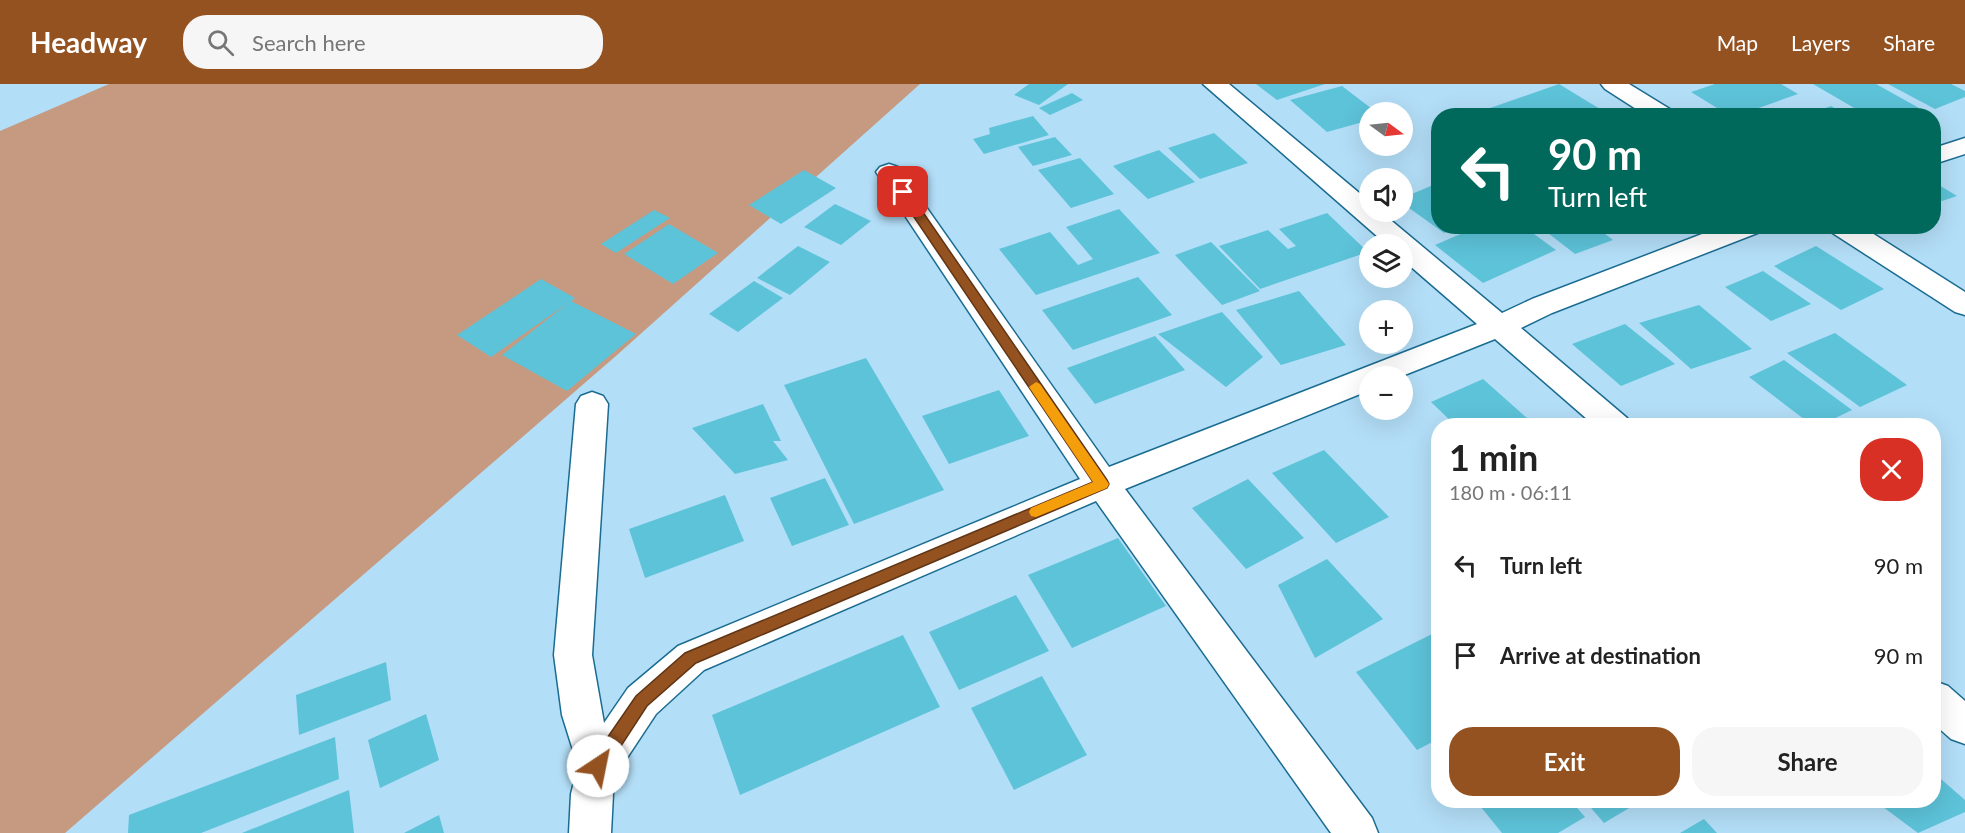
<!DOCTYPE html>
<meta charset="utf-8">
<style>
body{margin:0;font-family:Lato,sans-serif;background:#f6f6f6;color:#222;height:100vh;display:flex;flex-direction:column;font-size:22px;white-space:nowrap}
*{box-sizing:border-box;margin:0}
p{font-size:20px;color:#767676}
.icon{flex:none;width:33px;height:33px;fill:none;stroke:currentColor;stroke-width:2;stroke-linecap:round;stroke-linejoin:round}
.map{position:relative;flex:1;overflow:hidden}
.sheet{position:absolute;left:1431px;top:334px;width:510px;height:390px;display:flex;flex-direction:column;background:#fff;border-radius:24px;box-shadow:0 6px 24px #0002}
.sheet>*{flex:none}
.top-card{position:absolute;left:1431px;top:24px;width:510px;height:126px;border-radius:24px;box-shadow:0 6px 24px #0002;background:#00695c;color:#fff;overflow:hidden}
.needle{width:39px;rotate:105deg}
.buttons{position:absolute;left:1359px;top:18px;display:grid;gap:12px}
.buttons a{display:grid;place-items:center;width:54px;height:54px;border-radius:50%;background:#fff;box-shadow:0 6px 24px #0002;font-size:30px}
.pin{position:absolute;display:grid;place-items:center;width:51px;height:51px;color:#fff;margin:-26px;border-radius:12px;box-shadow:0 3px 9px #0006}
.me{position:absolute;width:66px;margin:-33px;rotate:34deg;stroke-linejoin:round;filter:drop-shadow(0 0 4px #0008)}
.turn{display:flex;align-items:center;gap:21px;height:126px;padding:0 18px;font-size:27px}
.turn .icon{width:78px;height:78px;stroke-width:2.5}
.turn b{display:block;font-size:42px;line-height:51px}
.round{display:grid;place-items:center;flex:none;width:63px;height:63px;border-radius:24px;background:#f6f6f6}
.headline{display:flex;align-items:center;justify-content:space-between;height:102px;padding:0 18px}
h1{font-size:36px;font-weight:700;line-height:45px}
.button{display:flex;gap:12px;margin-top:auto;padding:12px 18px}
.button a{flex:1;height:69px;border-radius:24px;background:#945221;color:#fff;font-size:24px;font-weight:700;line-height:69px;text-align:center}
.button a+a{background:#f6f6f6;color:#222}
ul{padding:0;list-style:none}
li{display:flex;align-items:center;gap:18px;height:90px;padding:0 18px}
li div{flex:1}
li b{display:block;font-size:22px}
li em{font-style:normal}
header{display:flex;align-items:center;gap:36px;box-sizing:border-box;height:84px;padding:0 30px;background:#945221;color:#fff}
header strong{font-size:28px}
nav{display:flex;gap:33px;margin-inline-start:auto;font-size:21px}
.search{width:420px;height:54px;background:#f6f6f6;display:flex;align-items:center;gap:15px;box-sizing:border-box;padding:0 21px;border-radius:24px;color:#767676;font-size:22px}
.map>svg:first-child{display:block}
.green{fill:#c59a80}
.building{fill:#5dc3d9}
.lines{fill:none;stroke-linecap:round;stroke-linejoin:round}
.minor-casing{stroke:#1a6c91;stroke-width:3}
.minor{fill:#fff;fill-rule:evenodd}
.route{fill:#945221;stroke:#603515;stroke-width:1.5}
.slow{fill:#f59e0b}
</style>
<header>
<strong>Headway</strong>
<div class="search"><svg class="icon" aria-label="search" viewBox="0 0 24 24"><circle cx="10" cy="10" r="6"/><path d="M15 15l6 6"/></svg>Search here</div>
<nav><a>Map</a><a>Layers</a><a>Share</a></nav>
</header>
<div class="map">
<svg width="1965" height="749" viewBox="0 0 1965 749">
<rect width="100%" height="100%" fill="#b3def7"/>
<path class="green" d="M109,0H920L617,271L65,749H0V47Z"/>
<g class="building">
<path d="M1029,0H1068L1039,21L1014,11Z"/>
<path d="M1256,0H1325L1277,16Z"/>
<path d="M1559,0L1600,25L1578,32H1467Z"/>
<path d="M1715,0H1781L1798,10L1736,32H1730L1691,8Z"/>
<path d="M1813,0H1876L1919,24L1898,32H1868Z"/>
<path d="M1888,0H1951L1965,7V13L1935,25Z"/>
<path d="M1342,2L1376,28H1370V36L1327,48L1290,16Z"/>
<path d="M1072,9L1083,16L1050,31L1039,24Z"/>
<path d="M1831,22L1847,32H1807V31Z"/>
<path d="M1033,32L1049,51L984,70L973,55L990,50L989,44Z"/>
<path d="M1214,49L1248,79L1200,95L1168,64Z"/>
<path d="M1055,53L1072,71L1033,82L1018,63Z"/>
<path d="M1159,66L1195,98L1148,115L1113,82Z"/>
<path d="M1080,74L1114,110L1071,124L1038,86Z"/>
<path d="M804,86L836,104L781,140L749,121Z"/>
<path d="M1934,98L1957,112L1942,117L1934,112Z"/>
<path d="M1438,99V142H1460L1444,149L1402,119V114Z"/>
<path d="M835,120L871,137L841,161L804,143Z"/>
<path d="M1119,125L1160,169L1036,211L999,165L1050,148L1078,181L1093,175L1066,143Z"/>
<path d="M654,126L670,134L616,169L601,160Z"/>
<path d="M1327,129L1368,168L1260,205L1219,162L1268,146L1288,165L1296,162L1279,145Z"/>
<path d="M669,140L718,169L673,200L624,170Z"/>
<path d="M1479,142H1523L1556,166L1483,199L1435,161Z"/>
<path d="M1539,142H1595L1613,156L1575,170Z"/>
<path d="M1211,158L1260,207L1222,221L1175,171Z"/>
<path d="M798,162L830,178L790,211L757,194Z"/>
<path d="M1816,162L1884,205L1841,226L1774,182Z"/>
<path d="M1763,187L1811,220L1771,237L1725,203Z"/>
<path d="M1138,193L1172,231L1073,266L1042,226Z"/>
<path d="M541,195L575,214L571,217L636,250L567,307L502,271L568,219L491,273L457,251Z"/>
<path d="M754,197L783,214L738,248L709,230Z"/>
<path d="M1299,207L1346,261L1281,281L1236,226Z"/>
<path d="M1699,221L1752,265L1691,285L1639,239Z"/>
<path d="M1222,228L1263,273L1226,303L1158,250Z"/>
<path d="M1625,240L1675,280L1621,302L1572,260Z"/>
<path d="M1835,249L1907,301L1860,323L1787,269Z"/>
<path d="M1155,252L1185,286L1095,320L1067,284Z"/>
<path d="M866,274L944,406L854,440L784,301Z"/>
<path d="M1784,276L1852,326L1819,342H1813L1749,293Z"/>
<path d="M1483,295L1536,342H1456L1431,318Z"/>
<path d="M999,306L1029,352L949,380L922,332Z"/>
<path d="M763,320L781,357H773L788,376L735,390L692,344Z"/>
<path d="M1324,366L1389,433L1336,459L1272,389Z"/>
<path d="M825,394L849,441L792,462L770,414Z"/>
<path d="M1248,395L1304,454L1246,485L1192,424Z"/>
<path d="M725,411L744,457L645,494L629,445Z"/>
<path d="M1118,454L1166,522L1072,564L1028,491Z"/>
<path d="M1327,475L1383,535L1315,574L1278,501Z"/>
<path d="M1016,511L1049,567L959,606L929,548Z"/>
<path d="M1438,547V655L1417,666L1356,588Z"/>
<path d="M903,551L940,623L740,711L712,631Z"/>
<path d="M386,578L391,616L299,651L296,611Z"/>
<path d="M1042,592L1087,671L1014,706L971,624Z"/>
<path d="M426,630L439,676L380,704L368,656Z"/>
<path d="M335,653L339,695L201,749H128L129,731Z"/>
<path d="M1934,689L1965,716V728L1918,749L1875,717H1934Z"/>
<path d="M349,706L354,749H242Z"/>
<path d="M1476,717H1571L1585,733L1558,749H1502Z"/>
<path d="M1585,717H1641L1604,739Z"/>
<path d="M439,731L444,749H404Z"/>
<path d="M1704,735L1717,749H1680Z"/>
</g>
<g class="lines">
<g class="minor-casing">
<g id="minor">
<path d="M1203,0H1229L1370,118V128H1381L1502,229L1532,215L1723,142H1763L1760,148L1552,229L1521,244L1627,334L1632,342H1595L1495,255L1402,292H1370V306L1125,405L1372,734L1378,749H1331L1096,417L704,586L656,630L617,689L613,710L611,749H569L571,710L578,682L562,631L554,571L576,320L581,312L592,308L603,312L608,320L592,571L604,639L628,604L678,562L1080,395L876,88L880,83L889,80L898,83L1109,383L1477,240L1402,175V160H1386Z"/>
<path d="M1601,0H1629L1673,27L1676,32H1647L1605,5Z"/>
<path d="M1965,54V70L1934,80V64Z"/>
<path d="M1828,142H1861L1965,208V231L1955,228L1831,148Z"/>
<path d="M1934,597L1948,602L1965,617V660L1951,655L1934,640Z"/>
</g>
</g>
<use href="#minor" class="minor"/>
</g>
<path class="route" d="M903,104L907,105L1107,396L1109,400L1107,404L696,579L647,622L604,688L598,690L592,688L589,682L592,676L636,612L685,569L1093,398L897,108Z"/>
<path class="slow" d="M1036,298L1040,300L1109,400L1107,404L1036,433L1031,432L1029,428L1031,424L1093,398L1031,306L1029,303Z"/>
</svg>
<div class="buttons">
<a><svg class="needle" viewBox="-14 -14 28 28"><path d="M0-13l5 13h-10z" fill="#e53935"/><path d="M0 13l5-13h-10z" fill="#767676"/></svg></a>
<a><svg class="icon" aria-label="sound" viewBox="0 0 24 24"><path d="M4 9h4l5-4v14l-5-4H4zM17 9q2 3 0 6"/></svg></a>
<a><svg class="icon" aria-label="layers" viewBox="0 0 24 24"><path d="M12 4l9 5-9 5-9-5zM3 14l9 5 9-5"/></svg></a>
<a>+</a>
<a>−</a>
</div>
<div class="pin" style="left:903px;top:108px;background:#d93025"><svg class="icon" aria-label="arrive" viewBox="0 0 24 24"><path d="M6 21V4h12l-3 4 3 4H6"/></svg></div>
<svg class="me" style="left:598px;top:682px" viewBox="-20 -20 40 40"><circle r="19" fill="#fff"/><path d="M0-13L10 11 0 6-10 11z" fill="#945221"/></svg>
<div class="top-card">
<div class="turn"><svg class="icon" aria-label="left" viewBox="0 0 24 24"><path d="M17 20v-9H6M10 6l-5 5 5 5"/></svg><div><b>90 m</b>Turn left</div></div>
</div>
<section class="sheet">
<div class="headline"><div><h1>1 min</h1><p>180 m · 06:11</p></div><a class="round" style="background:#d93025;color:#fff"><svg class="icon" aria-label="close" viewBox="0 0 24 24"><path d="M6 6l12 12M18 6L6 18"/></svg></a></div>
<ul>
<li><svg class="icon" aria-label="left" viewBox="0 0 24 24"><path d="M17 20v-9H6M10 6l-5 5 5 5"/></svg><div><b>Turn left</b></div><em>90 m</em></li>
<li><svg class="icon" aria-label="arrive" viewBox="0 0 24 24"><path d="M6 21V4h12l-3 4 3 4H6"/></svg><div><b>Arrive at destination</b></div><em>90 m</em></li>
</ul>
<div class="button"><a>Exit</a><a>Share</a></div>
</section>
</div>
